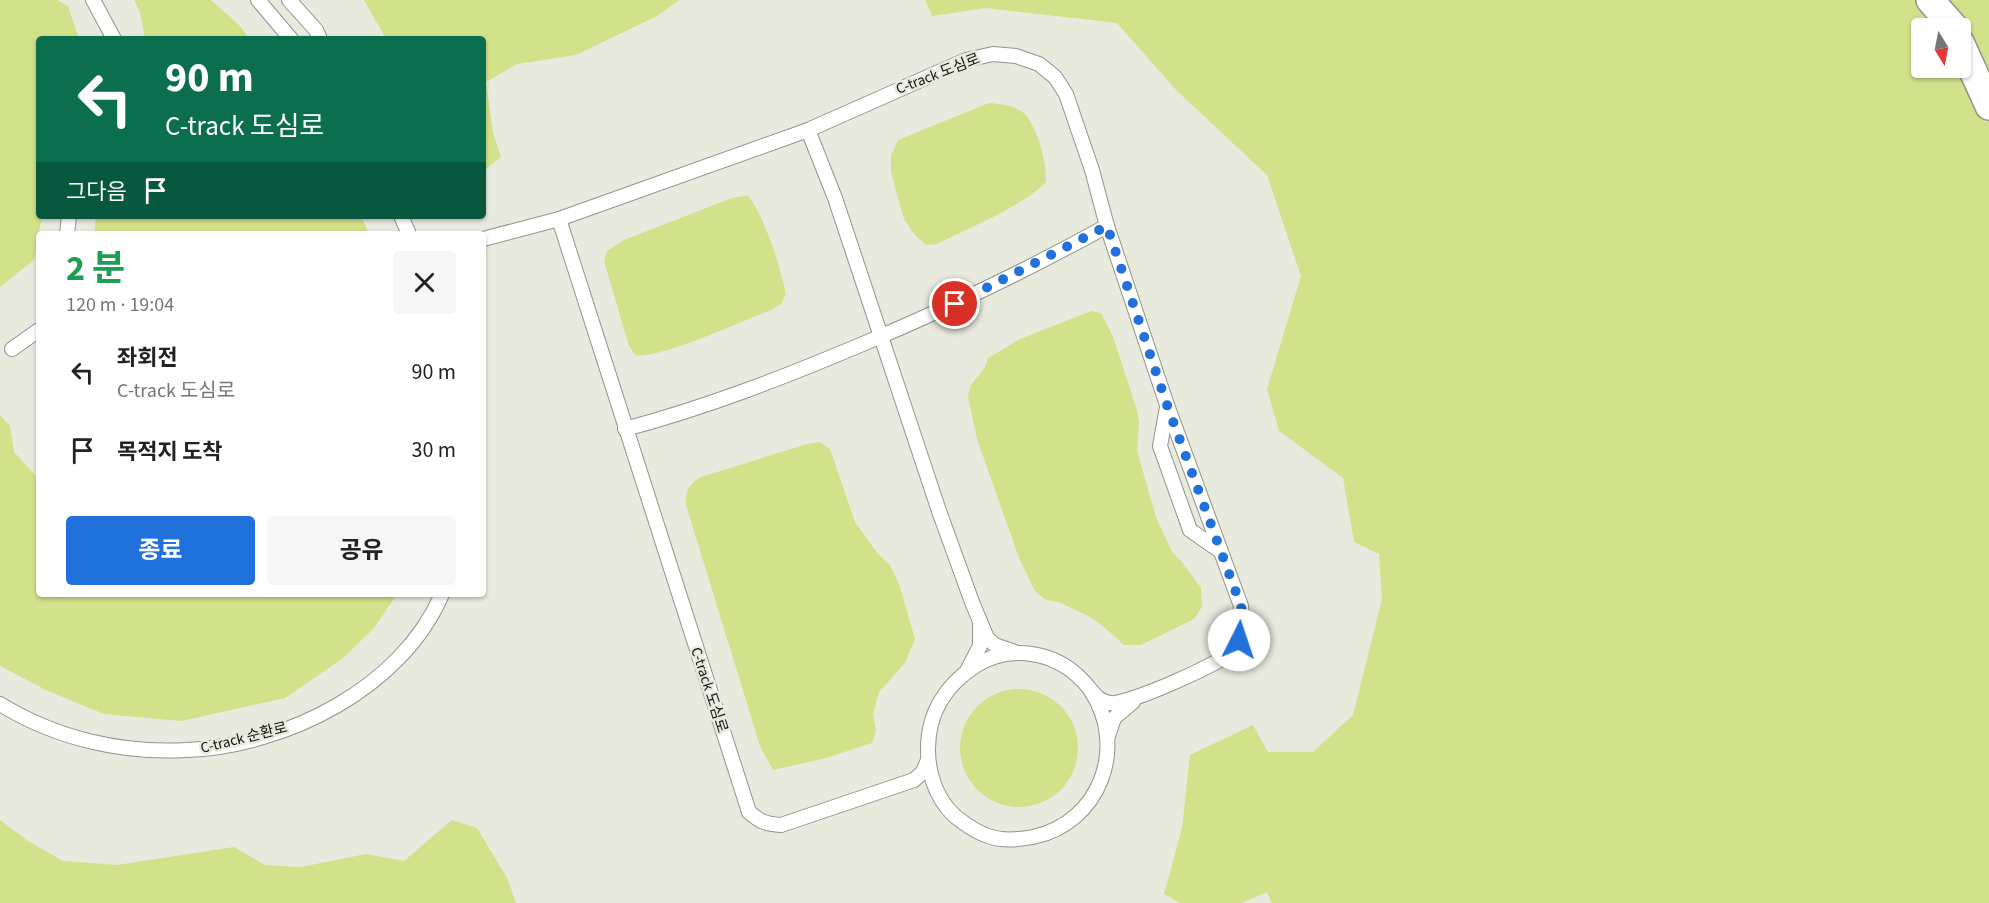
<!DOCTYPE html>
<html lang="ko">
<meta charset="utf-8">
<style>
body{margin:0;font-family:"Source Sans 3","Noto Sans KR",sans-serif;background:#f6f6f6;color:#222;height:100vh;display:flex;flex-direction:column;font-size:22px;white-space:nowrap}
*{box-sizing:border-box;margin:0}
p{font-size:20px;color:#767676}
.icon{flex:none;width:33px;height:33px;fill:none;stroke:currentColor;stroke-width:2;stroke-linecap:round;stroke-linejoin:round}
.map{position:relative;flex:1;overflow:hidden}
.details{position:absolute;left:36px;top:231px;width:450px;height:366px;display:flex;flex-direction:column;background:#fff;border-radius:6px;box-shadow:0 2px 4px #0004}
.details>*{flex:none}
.top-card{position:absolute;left:36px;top:36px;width:450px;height:183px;border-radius:6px;box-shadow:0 2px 4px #0004;background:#0b6e4f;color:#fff;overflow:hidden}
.needle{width:39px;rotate:170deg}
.controls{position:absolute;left:1911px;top:18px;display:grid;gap:12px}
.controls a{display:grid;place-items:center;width:60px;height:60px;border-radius:6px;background:#fff;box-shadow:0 2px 4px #0004;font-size:30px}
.pin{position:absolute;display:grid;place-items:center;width:51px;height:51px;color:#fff;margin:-26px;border:3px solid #fff;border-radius:50%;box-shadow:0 2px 6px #0007}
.me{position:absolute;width:66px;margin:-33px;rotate:4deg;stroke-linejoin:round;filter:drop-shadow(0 0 4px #0008)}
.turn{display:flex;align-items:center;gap:21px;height:126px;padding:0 30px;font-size:27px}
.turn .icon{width:78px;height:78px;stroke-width:2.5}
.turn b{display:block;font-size:42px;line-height:51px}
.then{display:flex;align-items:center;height:57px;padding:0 30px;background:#0003;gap:12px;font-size:22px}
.round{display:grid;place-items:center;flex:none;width:63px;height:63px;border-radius:6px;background:#f6f6f6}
.summary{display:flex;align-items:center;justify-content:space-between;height:102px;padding:0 30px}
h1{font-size:36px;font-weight:700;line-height:45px;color:#1e9e55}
.cta{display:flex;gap:12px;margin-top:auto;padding:12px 30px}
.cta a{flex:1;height:69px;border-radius:6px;background:#2071db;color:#fff;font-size:24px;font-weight:700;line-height:69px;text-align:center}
.cta a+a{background:#f6f6f6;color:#222}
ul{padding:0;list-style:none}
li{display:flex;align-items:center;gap:18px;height:78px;padding:0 30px}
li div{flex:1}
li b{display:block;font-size:22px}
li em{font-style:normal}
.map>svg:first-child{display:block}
.green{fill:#d1e28b;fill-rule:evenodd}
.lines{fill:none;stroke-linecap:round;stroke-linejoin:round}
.lane-casing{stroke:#919488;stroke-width:16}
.street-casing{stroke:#919488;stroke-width:30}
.lane{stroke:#fff;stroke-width:14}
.street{stroke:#fff;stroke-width:27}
.route{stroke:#2071db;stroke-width:10;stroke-dasharray:0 18}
.labels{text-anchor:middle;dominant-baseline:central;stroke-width:5;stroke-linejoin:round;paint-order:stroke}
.street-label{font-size:15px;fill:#11120e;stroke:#e7eadd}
</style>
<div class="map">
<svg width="1989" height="903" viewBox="0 0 1989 903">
<rect width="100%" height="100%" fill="#e7eadd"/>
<g class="green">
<path d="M0,0H57L68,6L79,39H39V216H42L34,260L0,287Z"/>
<path d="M134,0H211L240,26L249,39H145L140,12Z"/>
<path d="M364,0H679L657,16L576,55L517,64L486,82L493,133L501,157L483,171V39H386Z"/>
<path d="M925,0H1989V903H1272L1267,892L1242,903H1180L1164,894L1182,828L1190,755L1253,725L1268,752H1313L1353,715L1382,599L1379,554L1354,542L1343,478L1279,431L1267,389L1301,276L1267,175L1177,91L1117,23L986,8L932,16ZM1922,28H1960V68H1922Z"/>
<path d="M989,103C1000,104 1011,105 1021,111C1037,122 1047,164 1046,182C1022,207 969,228 937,244L926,245L914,234L904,219L896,191L891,171V156L898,140Z"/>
<path d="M748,195C765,218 780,266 786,294L781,304L771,310C744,320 658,360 635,355L629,346L604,261L607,251L624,240L732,198Z"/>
<path d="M96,216H361L369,234H94Z"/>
<path d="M1091,311L1101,313L1113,337L1137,410L1139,422L1137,451L1156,517L1172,552L1182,562L1201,588L1202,607L1194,619L1141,645H1124L1103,626L1090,617L1059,602L1046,600L1035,591L1019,558L977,439L968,397L970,386L984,369L988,358L1020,339Z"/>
<path d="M0,415L10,426L14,452L39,479V594H397L374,628L342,659L285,698L181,721L104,714L46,690L0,666Z"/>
<path d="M820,442L830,449L855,522L878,554L890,565L899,584L915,639L905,663L879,692L873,714L876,731L872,743L826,758L773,770L760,746L686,505C686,490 688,485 701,477L807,444Z"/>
<circle cx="1019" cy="748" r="59"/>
<path d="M0,820L28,841L63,861L117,865L234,847L265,865L301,867L366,854L404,861L452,820L477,828L507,878L516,903H0Z"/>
</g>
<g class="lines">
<g class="lane-casing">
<g id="lane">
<path d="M93,0L114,39"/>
<path d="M258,0L291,39"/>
<path d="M289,0L316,30L320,39"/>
<path d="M808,130L835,198L939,511L972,602L987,638L995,645L1015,652"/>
<path d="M401,216L409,234"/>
<path d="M559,219L749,812C760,822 767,824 781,825L914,780L923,772L928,760"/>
<path d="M67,234L69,216"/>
<path d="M483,239L559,219L808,130L966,60L993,54L1016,56L1039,64L1055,77L1066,94L1092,170L1107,226L1167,405L1241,606C1243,621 1244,638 1234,650C1224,662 1126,706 1110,703C1096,701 1092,690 1083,681C1055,651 1010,644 975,666C946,685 928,713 928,749C928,777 939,807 964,823C971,828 979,833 988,836C1002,841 1018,840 1033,837C1100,823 1128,747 1091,691"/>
<path d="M12,349L39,330"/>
<path d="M1167,407L1160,446L1190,530L1220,551"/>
<path d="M625,429C708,407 787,376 865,343C948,308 1029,269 1107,226"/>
<path d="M968,669L980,646V625"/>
<path d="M0,704C55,738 122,754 187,750C286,746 402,688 442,594"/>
<path d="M1108,736L1114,718L1133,702"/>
</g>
</g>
<g class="street-casing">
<g id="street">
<path d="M1930,0L1955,28"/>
<path d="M1960,42L1989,106"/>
</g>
</g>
<use href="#lane" class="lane"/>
<use href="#street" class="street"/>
</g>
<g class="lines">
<path class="route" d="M955,304L1107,226L1167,405L1241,606L1243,621L1239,640"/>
</g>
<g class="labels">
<g class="street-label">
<text transform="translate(938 74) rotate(-21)">C-track 도심로</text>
<text transform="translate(709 690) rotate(72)">C-track 도심로</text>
<text transform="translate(244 738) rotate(-14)">C-track 순환로</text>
</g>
</g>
</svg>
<div class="controls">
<a><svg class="needle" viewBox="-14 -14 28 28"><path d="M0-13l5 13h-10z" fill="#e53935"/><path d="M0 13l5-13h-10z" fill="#767676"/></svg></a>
</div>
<div class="pin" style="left:955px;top:304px;background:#d93025"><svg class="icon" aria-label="arrive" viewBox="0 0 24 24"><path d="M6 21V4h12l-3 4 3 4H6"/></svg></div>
<svg class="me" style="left:1239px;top:640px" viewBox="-20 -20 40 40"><circle r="19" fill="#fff"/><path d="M0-13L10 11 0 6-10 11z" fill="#2071db"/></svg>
<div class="top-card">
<div class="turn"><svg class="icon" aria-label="left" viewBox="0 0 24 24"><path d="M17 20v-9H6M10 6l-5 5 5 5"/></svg><div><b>90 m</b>C-track 도심로</div></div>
<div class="then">그다음<svg class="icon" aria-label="arrive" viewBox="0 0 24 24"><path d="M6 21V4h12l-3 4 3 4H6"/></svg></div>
</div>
<section class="details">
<div class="summary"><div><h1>2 분</h1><p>120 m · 19:04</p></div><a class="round"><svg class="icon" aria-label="close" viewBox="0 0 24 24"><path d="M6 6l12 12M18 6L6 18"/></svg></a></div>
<ul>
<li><svg class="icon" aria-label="left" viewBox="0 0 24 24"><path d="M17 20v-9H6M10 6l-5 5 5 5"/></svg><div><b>좌회전</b><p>C-track 도심로</p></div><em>90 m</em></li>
<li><svg class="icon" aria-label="arrive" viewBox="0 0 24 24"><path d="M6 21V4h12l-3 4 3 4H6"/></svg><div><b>목적지 도착</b></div><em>30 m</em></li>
</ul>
<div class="cta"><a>종료</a><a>공유</a></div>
</section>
</div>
